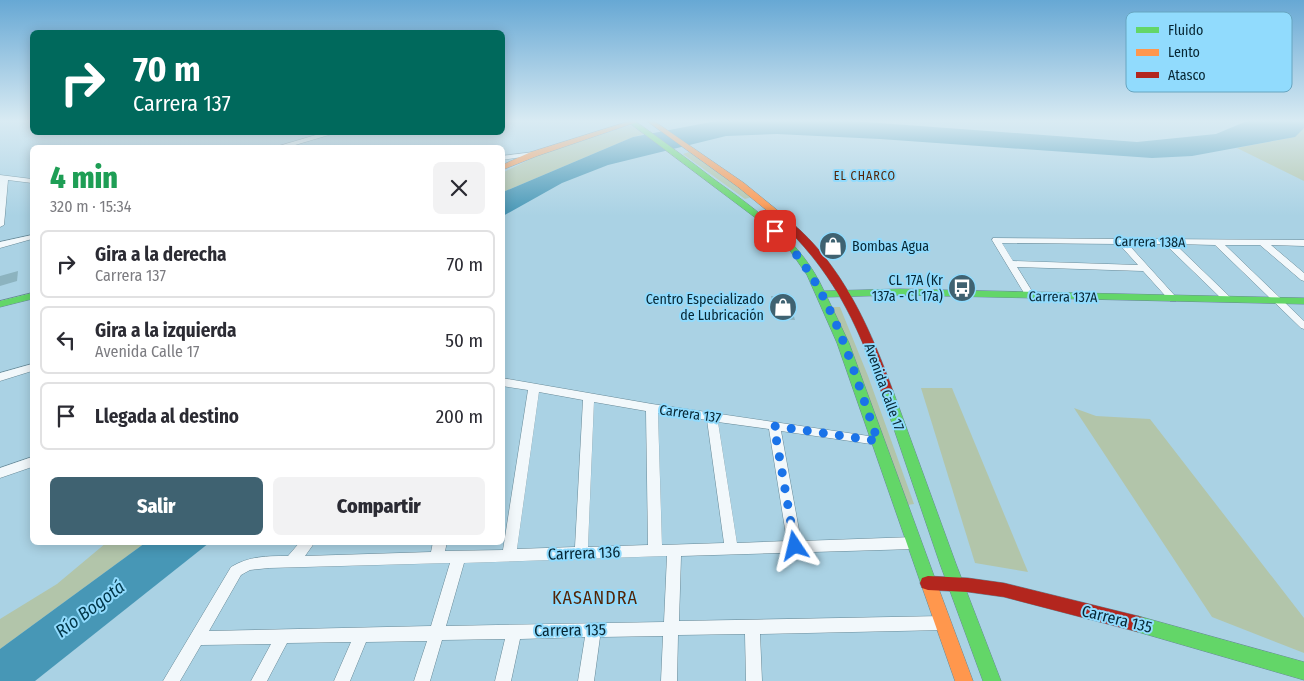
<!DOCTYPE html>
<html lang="es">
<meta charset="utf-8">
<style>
body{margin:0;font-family:"Fira Sans Condensed",sans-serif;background:#f2f2f3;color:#2b2b33;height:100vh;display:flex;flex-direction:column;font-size:19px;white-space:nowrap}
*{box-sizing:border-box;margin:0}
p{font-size:16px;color:#7c7c81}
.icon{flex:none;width:28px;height:28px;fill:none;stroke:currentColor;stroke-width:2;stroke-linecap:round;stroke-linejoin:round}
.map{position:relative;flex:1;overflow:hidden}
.drawer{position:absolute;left:30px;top:145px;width:475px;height:400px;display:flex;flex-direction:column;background:#fff;border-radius:8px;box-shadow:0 2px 12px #0003}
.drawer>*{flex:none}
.banner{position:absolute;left:30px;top:30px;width:475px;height:105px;border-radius:8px;box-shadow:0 2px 12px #0003;background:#00695c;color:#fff;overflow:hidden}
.pin{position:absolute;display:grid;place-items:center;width:42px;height:42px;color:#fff;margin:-21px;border-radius:10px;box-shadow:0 2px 8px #0006}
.me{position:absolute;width:55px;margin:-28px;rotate:350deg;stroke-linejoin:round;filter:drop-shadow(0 0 4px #0008)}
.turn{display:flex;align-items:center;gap:18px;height:105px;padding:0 20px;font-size:22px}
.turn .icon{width:65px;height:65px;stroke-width:2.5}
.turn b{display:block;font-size:35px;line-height:42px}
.round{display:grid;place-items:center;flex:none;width:52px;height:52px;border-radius:8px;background:#f2f2f3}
.summary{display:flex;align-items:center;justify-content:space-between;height:85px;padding:0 20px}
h1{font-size:30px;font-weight:800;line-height:38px;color:#1e9e55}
.action{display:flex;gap:10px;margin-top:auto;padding:10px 20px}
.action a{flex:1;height:58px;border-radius:8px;background:#3f6271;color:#fff;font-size:20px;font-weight:800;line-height:58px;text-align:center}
.action a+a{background:#f2f2f3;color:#2b2b33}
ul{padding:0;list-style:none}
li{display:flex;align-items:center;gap:15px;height:68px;margin:0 10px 8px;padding:0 10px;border:2px solid #e1e1e2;border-radius:8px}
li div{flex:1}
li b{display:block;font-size:19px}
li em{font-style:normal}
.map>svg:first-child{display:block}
.green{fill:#b2c5aa}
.water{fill:#4797b6}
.building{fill:#8cb3bf}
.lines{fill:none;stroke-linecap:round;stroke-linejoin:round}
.street-casing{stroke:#678997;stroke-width:1}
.fast-casing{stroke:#678997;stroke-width:1}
.slow-casing{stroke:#678997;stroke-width:1}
.jam-casing{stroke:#678997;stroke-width:1}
.street{fill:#f2f8fb;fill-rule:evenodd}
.fast{fill:#63d668;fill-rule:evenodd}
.slow{fill:#ff974d;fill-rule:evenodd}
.jam{fill:#b3261e;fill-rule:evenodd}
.route{stroke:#1a73e8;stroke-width:9;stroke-dasharray:0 16.2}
.labels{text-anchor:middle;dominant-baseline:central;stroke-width:4;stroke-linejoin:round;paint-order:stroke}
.far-neighbourhood-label{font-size:12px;letter-spacing:1px;fill:#542507;stroke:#91dbfd}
.street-label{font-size:14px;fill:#062633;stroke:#91dbfd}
.poi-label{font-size:14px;fill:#062633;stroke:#91dbfd;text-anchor:end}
.near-street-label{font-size:16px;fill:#062633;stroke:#91dbfd}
.near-neighbourhood-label{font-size:18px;letter-spacing:1px;fill:#542507;stroke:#91dbfd}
.near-water-label{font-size:18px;font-style:italic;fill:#003649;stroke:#91dbfd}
.key{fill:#91dbfd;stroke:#67a5c0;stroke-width:1}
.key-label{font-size:14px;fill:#062633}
</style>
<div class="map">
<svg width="1304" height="681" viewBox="0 0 1304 681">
<rect width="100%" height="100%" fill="#aad2e4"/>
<g class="green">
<path d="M631,125L644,134L633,137L503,192L502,173L539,155Z"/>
<path d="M1304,128V181L1237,148L1294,137Z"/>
<path d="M689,152L752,197L745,199L683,154Z"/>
<path d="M831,307H840L868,376L914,504L907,505Z"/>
<path d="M921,388H952L1028,572L975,563Z"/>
<path d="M1074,408L1096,416L1150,419L1304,618V653L1212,617Z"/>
<path d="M106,543H145L0,649V619L57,584Z"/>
</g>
<g class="water">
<path d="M716,121H852L1137,142L1216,134L1247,121H1304V128L1295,137L1192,156L1152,158L880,139L777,134L726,136L608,165L562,183L503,216V192L633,137Z"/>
<path d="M145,543H209L35,681H0V649Z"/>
</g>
<g class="building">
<path d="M18,271L17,281L0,286V276Z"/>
<path d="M771,296H788L795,320L776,319Z"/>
</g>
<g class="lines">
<g class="street-casing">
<g id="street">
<path d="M326,132H339L285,148H272Z"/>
<path d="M534,152L537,154L536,155L502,160V156Z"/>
<path d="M0,175L32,179V183L8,180L4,225L0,227Z"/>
<path d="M32,235V239L0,248V242Z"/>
<path d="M993,238L1304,240V246L1271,245L1304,273V281L1301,280L1260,245H1225L1304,321V329L1301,328L1215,245L1175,244L1230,297L1232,299L1230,301H1224L1165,244H1128L1176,297L1178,299L1176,301H1170L1143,271L1017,267L1035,296L1030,299L1027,298L992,240ZM1002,243L1119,244L1138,265L1013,261Z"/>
<path d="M32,364V371L0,381V373Z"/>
<path d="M502,378L652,404L882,438L884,441L882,444L878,445L781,431L801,541L914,537L919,539L921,543L919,547L914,549L681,556L679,621L943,616L948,618L950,623L948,628L943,630L760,634L762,681H746L745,634L678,635L677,681H661L663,636L600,637L594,681H578L585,637L520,639L511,681H495L505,639L442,640L430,681H414L427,641L366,642L350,681H334L351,642L287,643L267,681H251L271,644L201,645L180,681H163L231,567C249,556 267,556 288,556L300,542H315L305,556L431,552L433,542H447L445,551L503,550L528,390L502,386ZM539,392L583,400L575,547L517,549ZM594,402L646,411L648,545L588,547ZM658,413L707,420L724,543L662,545ZM718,422L769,429L787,541L737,543ZM667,556L664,622L446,626L464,563ZM450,563L431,626L209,631L241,575L250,570L269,568Z"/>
<path d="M32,457V467L0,478V468Z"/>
</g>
</g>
<g class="fast-casing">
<g id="fast">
<path d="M627,121H635C662,140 689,160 715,180C758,211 802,242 824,291L900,289L1304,298V304L900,295L827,297L849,343L937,584L935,589L929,591L923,589L921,584L837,343L807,275L791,252L757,219Z"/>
<path d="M32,293V299L0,307V301Z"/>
<path d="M887,387L891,388L893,391L956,564L1001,681H983L940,564L881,391L883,388Z"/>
<path d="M1138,616L1304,662V680L1138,632L1132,630L1130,624L1132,618Z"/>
</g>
</g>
<g class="slow-casing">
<g id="slow">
<path d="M630,121L637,122L537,156L502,170V165L531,152Z"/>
<path d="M647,121H654L744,183L782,214V218H776L738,187Z"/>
<path d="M929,577L935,579L937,584L973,681H955L921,584L923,579Z"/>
</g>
</g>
<g class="jam-casing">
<g id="jam">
<path d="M779,213C787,216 793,224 800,230C846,273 872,333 893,391L891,394H883L881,391C856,320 832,270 776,218V214Z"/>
<path d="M928,576L968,578L1004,583L1138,616L1144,618L1146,624L1144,630L1138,632L1004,597L968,592L928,590L922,588L920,583L922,578Z"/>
</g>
</g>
<use href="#street" class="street"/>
<use href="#fast" class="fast"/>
<use href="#slow" class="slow"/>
<use href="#jam" class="jam"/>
</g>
<linearGradient id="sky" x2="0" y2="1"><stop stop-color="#67a8d4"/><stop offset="0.56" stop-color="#d9ebf3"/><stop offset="1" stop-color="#d9ebf3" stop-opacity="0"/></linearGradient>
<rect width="1304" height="216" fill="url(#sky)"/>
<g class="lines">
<path class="route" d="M775,231C833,286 852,369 878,441L774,426L795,546"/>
</g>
<defs>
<g id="shop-disc" transform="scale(1.4375)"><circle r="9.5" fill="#3f6271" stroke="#91dbfd"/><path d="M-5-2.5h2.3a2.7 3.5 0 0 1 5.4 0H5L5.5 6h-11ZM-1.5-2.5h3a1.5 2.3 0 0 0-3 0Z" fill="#fff"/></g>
<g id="bus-disc" transform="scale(1.4375)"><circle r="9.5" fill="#3f6271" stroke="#91dbfd"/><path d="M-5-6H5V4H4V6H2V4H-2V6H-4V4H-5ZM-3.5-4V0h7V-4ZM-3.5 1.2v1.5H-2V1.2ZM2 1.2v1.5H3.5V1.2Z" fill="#fff"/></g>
</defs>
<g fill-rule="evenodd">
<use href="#shop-disc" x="833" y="246"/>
<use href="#bus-disc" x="962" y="288"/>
<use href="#shop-disc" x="783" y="307"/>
</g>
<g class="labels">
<g class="far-neighbourhood-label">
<text x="865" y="176">EL CHARCO</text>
</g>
<g class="street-label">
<text transform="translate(1150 242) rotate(1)">Carrera 138A</text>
<text transform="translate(1063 297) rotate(1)">Carrera 137A</text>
<text transform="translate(884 387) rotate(70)">Avenida Calle 17</text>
<text transform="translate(690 414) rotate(8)">Carrera 137</text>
</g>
<g class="poi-label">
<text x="852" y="246" text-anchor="start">Bombas Agua</text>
<text x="943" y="280">CL 17A (Kr<tspan x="943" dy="16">137a - Cl 17a)</tspan></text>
<text x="764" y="299">Centro Especializado<tspan x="764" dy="16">de Lubricación</tspan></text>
</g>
<g class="near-street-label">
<text transform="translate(584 553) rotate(-2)">Carrera 136</text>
<text transform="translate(1117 619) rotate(14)">Carrera 135</text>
<text transform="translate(570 630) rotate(-1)">Carrera 135</text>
</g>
<g class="near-neighbourhood-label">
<text x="595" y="598">KASANDRA</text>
</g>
<g class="near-water-label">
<text transform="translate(90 609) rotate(-37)">Río Bogotá</text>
</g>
</g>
<rect x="1126" y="12" width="166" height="80" rx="8" class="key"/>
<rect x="1136" y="27" width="23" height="6" fill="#63d668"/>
<rect x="1136" y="49" width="23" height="7" fill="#ff974d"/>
<rect x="1136" y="72" width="23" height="6" fill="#b3261e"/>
<g class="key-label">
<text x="1168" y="35">Fluido</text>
<text x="1168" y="57">Lento</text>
<text x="1168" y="80">Atasco</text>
</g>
</svg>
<div class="pin" style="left:775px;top:231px;background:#d93025"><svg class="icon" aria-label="arrive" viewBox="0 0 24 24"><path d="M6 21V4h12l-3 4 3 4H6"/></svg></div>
<svg class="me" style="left:795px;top:546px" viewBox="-20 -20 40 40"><path d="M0-17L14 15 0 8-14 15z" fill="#1a73e8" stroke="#fff" stroke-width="4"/></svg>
<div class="banner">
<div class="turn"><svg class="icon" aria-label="right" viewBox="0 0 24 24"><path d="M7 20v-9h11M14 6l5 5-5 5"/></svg><div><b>70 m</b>Carrera 137</div></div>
</div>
<section class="drawer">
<div class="summary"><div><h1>4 min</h1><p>320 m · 15:34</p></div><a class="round"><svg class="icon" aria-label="close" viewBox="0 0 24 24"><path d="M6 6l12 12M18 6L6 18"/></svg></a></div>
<ul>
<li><svg class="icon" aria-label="right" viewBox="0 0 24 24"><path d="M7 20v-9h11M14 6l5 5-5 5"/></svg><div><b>Gira a la derecha</b><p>Carrera 137</p></div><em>70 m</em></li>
<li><svg class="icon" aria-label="left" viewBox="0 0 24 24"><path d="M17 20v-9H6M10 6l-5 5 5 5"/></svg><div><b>Gira a la izquierda</b><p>Avenida Calle 17</p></div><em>50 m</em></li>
<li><svg class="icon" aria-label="arrive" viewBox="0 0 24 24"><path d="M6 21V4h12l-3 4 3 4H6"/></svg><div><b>Llegada al destino</b></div><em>200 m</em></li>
</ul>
<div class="action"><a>Salir</a><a>Compartir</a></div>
</section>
</div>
